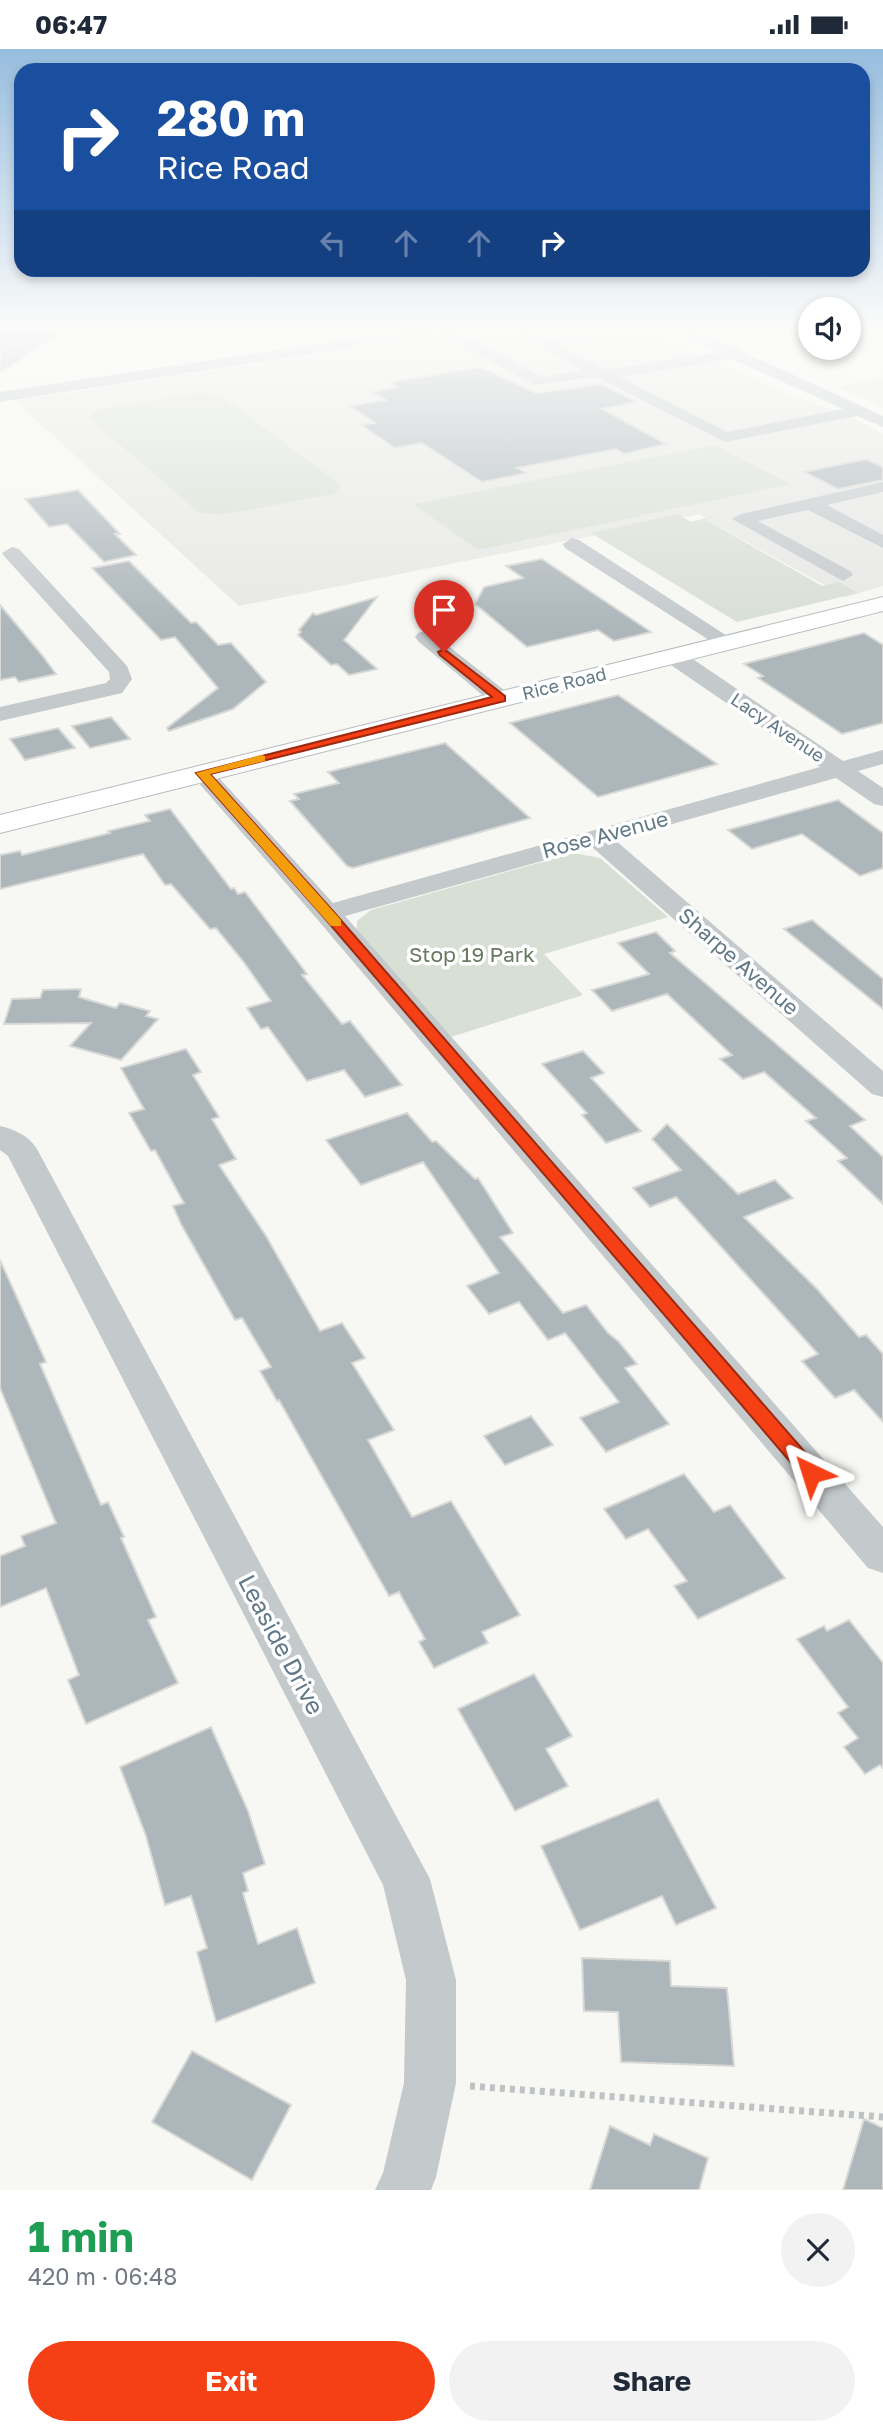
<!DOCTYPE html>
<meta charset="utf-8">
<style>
body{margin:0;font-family:"Golos Text",sans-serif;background:#f2f2f3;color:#1f2937;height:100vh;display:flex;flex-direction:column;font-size:26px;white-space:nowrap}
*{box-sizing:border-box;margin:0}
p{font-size:23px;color:#747a83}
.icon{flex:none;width:38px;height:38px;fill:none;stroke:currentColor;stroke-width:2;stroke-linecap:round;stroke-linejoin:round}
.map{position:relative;height:2141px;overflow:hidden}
.panel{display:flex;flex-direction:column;background:#fff;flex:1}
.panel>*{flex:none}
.banner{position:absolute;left:14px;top:14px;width:856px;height:214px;border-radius:21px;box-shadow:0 4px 10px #0003;background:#1a4fa0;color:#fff;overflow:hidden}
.fabs{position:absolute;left:798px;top:248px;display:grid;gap:14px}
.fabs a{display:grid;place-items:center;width:63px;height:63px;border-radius:50%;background:#fff;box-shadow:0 4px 10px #0003;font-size:35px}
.pin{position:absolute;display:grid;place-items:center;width:60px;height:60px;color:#fff;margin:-72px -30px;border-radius:50% 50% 50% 0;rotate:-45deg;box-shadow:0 0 7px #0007}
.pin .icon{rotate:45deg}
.me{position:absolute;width:77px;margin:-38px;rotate:319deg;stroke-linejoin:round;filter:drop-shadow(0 0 5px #0008)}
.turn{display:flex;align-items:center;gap:24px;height:147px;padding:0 28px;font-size:32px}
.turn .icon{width:91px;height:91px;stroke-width:2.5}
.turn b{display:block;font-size:49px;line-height:60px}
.lanes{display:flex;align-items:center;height:66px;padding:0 28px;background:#0003;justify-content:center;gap:35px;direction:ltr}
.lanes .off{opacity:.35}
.round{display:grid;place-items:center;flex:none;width:74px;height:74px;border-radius:37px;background:#f2f2f3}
.overview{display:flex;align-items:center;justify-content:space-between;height:119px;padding:0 28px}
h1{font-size:42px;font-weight:700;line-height:52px;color:#1e9e55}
.action{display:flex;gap:14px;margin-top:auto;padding:14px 28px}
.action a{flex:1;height:80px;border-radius:42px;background:#f53f15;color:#fff;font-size:28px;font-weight:700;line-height:80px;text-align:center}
.action a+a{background:#f2f2f3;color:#1f2937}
.status{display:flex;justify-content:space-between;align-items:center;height:49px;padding:0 35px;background:#fff;direction:ltr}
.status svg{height:19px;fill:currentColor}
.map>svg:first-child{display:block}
.built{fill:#e7e8e6}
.green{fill:#d8dfd4}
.building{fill:#acb6bb;stroke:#d8d8d6;stroke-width:2}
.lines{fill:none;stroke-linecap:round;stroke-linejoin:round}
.major-casing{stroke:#b6bcbf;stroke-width:2}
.path{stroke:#bfc2c4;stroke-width:7;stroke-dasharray:5 5;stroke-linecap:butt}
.minor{fill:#c4c9cc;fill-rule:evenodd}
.major{fill:#fff;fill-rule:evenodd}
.route{fill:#f53f15;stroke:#9f290e;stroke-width:2}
.slow{fill:#f59e0b}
.labels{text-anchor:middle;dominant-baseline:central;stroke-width:7;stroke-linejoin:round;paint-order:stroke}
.far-street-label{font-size:18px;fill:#627987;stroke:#fff}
.street-label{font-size:21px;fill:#627987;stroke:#fff}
.park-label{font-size:21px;fill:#65795e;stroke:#fff}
.near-street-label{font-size:24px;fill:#627987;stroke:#fff}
</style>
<div class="status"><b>06:47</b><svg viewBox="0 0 49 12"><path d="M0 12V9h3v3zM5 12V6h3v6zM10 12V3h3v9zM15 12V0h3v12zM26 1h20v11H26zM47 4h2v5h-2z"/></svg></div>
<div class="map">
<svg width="883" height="2141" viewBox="0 0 883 2141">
<rect width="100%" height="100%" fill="#f7f7f3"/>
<g class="built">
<path d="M480,280H645L791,347L846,365L883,385V537L846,548L705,470L701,465L239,557L15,352Z"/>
<path d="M883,329V359L837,338Z"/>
</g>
<g class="green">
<path d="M202,344L221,347L341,436L334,445L221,466L198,463L89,369L97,361Z"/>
<path d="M715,396L791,435L478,501L413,455Z"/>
<path d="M677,465L691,473L719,466L706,471L822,537L839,533L858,544L737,573L591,484Z"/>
<path d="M574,804L600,809L668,868L544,905L583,946L451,988L357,882V872L371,861Z"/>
</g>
<g class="building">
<path d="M0,280H66L0,324Z"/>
<path d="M481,318L536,344L602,335L637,353L602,360L666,395L624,405L616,400L517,419L526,424L482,433L422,394L395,399L361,376L375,374L350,357L386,351L372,343L398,338L390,333Z"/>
<path d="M866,410L883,418V431L838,440L804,423Z"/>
<path d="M78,441L120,485H115L136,506L104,513L67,475L49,478L25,450Z"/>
<path d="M542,510L651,583L614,592L598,581L527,598L475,555L484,538L523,529L506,517Z"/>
<path d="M129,512L191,574L196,573L218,596L231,594L266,633L233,660L169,682L167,679L218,639L175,588L161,591L92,519Z"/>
<path d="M377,548L344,591L377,620L349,626L337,615L331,616L298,586L301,583L299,581L313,564L316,566Z"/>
<path d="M0,556L42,606L56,625L19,633L15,628L0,631Z"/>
<path d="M864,584L883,596V674L842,685L758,629L763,627L744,615Z"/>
<path d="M618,646L717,715L598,748L510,674Z"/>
<path d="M111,668L130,690L90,699L72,677Z"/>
<path d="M58,679L75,699L25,711L10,690Z"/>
<path d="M445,694L530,769L353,819L347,817L290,752L299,750L294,745L339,734L328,723Z"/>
<path d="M838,751L883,784V819L860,827L802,785L752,800L728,781Z"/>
<path d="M170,760L231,840L234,839L238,845L245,843L307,925L302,926L342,975L350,972L402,1036L365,1048L344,1021L307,1032L268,978L261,980L247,959L271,952L243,912L216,879L210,880L171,835L165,836L143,805L0,840V806L20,802L22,806L110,784L108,782L150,772L145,766Z"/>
<path d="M812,871L883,930V960L784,880Z"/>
<path d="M656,883L675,902L670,904L865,1071L850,1077L883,1108V1155L838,1112L847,1109L806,1072L816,1069L764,1023L743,1030L720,1010L732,1006L667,945L612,962L592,941L649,925L618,894Z"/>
<path d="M81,940L79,948L116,959L120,954L150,962L146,967L158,970L121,1011L70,997L91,974L4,975L12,950L40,949L43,941Z"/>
<path d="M186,1000L201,1023L193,1026L219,1068L212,1070L236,1110L219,1116L266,1187L320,1282L342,1274L365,1309L352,1314L394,1381L368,1391L412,1468L451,1452L520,1566L482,1583L488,1594L434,1619L419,1593L425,1590L399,1543L389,1547L279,1351L277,1352L260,1322L271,1318L242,1269L235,1271L181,1175L173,1157L184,1154L155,1101L151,1102L129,1064L144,1060L121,1019Z"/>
<path d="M583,1002L604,1024L591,1029L641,1082L606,1094L582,1066L587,1064L542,1015Z"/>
<path d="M407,1064L432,1093L436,1092L475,1130L478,1129L513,1184L500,1188L563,1264L586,1256L608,1284L619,1293L637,1315L625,1319L669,1375L606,1403L580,1369L619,1353L565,1284L548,1291L519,1253L489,1265L467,1237L499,1224L423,1113L361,1136L326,1091Z"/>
<path d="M667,1075L738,1145L775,1131L793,1149L744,1168L817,1240L859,1288L866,1286L883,1305V1373L854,1341L835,1349L802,1312L818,1305L676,1148L650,1158L633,1139L681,1121L652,1090Z"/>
<path d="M0,1211L46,1313L40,1315L101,1456L108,1453L124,1488L121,1489L156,1568L148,1571L178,1634L86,1675L68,1631L79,1626L46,1539L0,1558V1507L25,1497L21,1487L56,1474L0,1339Z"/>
<path d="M531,1367L553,1396L505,1416L484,1387Z"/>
<path d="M684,1425L714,1463L730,1456L785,1529L698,1570L674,1537L687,1532L648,1480L626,1490L604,1460Z"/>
<path d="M849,1571L883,1614V1719L880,1716L865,1725L844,1698L858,1689L838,1664L848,1658L797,1590L824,1577L827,1582Z"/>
<path d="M534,1625L572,1687L546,1700L568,1737L515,1762L458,1660Z"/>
<path d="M211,1678L248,1762L265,1815L243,1824L248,1842L243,1844L258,1895L297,1879L315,1934L216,1973L197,1903L207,1899L191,1847L165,1856L146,1787L120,1718Z"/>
<path d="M658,1750L716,1859L676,1876L662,1847L580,1881L541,1797Z"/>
<path d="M582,1909L670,1912L671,1937L727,1939L734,2017L621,2013L618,1963L584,1962Z"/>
<path d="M192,2002L291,2056L252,2131L152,2073Z"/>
<path d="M864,2070L883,2079V2141H843Z"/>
<path d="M610,2077L650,2096L654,2085L708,2109L699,2141H590Z"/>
</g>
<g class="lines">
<g class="major-casing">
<path id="major" d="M883,548V562L0,784V766Z"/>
</g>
<path class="path" d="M470,2037L883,2068"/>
<g class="minor">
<path d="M415,280H453L542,328L583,321L507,280H526L545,290L614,282V288L559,297L606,321L718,303L673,280H693L883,367V378L857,367L725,393L596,328L535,336L440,285L0,353V343ZM732,310L843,360L727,383L620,328Z"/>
<path d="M883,433V443L827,456L883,486V499L808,461L758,472L850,522L853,526L843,532L732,470L741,465Z"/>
<path d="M572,489L579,491L738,594L734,598H720L565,499L563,495Z"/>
<path d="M12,498L19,500L127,617L132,630L122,644L0,672V658L106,634L110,630L109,623L5,508L2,504Z"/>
<path d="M425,582L432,584L509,645L512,650L509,655H493L418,592L415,588L418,584Z"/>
<path d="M673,601L681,602L843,712L883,701V715L858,722L883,739V757L874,755L836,729L615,791L883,1022V1048L872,1045L592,798L345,867L883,1478V1524L868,1519L317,870L190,724L194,719H210L333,854L820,718L665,612L662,607L665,602Z"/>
<path d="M0,1077C14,1080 29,1087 37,1100L430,1830L456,1931V2034L436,2128L431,2141H375L383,2124L404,2034L406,1931L383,1836L8,1107L0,1101Z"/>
</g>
<use href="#major" class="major"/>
</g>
<linearGradient id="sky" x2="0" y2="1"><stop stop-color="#97bdde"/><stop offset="0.48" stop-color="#fbfbfa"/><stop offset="1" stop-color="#fbfbfa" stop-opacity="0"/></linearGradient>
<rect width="883" height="580" fill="url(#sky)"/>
<path class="route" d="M444,600L505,647V652L210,725L332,861L818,1418L821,1424L818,1429L811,1432L804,1429L322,866L196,724L492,648L440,606L438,603Z"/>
<path class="slow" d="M261,706L265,707V712L210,725L341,871V877H331L196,724Z"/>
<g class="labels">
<g class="far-street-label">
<text transform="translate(564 634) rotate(-14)">Rice Road</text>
<text transform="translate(778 678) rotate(34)">Lacy Avenue</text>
</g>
<g class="street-label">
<text transform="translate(605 785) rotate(-15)">Rose Avenue</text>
<text transform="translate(739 912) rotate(41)">Sharpe Avenue</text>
</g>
<g class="park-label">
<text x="472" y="905">Stop 19 Park</text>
</g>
<g class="near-street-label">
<text transform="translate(282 1595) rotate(62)">Leaside Drive</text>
</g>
</g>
</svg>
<div class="fabs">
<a><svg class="icon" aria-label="sound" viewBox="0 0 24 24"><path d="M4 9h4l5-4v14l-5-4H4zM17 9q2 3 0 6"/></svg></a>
</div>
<div class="pin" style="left:444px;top:603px;background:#d93025"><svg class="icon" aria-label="arrive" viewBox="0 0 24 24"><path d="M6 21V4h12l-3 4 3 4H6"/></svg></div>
<svg class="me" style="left:811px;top:1424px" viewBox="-20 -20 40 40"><path d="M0-17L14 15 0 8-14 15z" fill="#f53f15" stroke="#fff" stroke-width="4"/></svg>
<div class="banner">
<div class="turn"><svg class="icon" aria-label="right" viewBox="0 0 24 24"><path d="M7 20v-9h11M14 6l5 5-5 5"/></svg><div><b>280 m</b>Rice Road</div></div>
<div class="lanes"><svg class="icon off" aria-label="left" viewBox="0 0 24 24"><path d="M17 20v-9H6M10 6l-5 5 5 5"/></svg><svg class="icon off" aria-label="ahead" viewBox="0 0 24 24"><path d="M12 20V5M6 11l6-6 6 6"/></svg><svg class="icon off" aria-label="ahead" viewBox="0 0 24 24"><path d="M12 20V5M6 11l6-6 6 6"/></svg><svg class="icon" aria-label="right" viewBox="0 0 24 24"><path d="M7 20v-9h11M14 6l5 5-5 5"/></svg></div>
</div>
</div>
<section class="panel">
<div class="overview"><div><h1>1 min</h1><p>420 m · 06:48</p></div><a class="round"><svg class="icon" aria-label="close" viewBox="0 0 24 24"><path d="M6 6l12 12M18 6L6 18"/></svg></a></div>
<div class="action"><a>Exit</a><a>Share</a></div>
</section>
